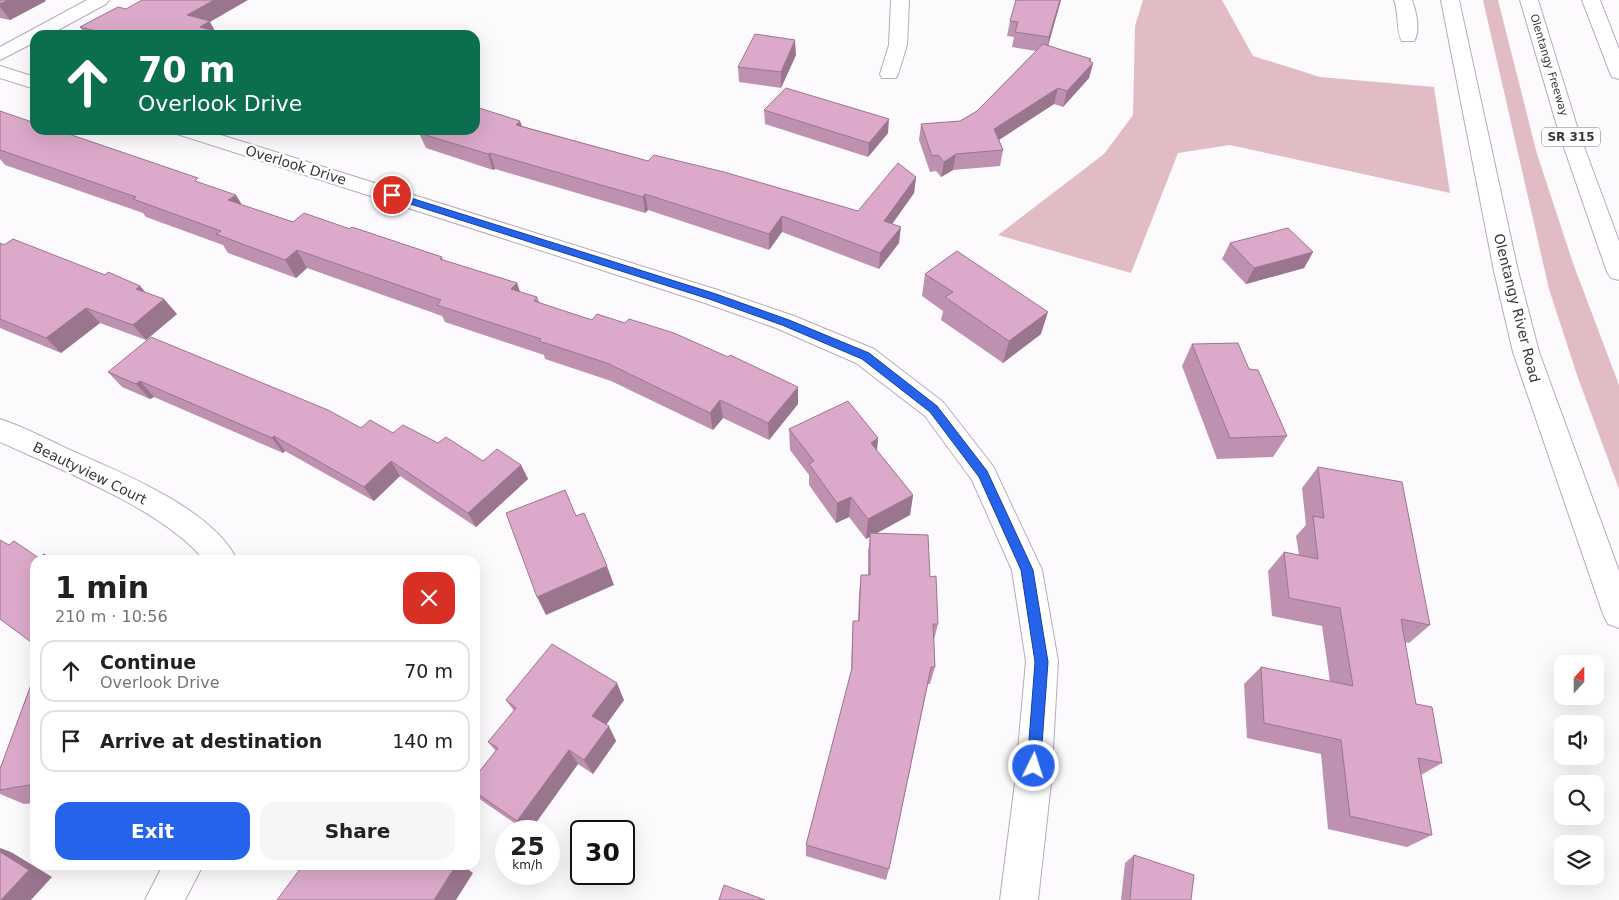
<!DOCTYPE html>
<meta charset="utf-8">
<style>
body{margin:0;font-family:"DejaVu Sans",sans-serif;background:#f6f6f6;color:#202124;height:100vh;display:flex;flex-direction:column;font-size:19px;white-space:nowrap}
*{box-sizing:border-box;margin:0}
p{font-size:16px;color:#757577}
.icon{flex:none;width:28px;height:28px;fill:none;stroke:currentColor;stroke-width:2;stroke-linecap:round;stroke-linejoin:round}
.map{position:relative;flex:1;overflow:hidden}
.side{position:absolute;left:30px;top:555px;width:450px;height:315px;display:flex;flex-direction:column;background:#fff;border-radius:15px;box-shadow:0 5px 20px #0002}
.side>*{flex:none}
.guide{position:absolute;left:30px;top:30px;width:450px;height:105px;border-radius:15px;box-shadow:0 5px 20px #0002;background:#0b6e4f;color:#fff;overflow:hidden}
.needle{width:32px;rotate:21deg}
.buttons{position:absolute;left:1554px;top:655px;display:grid;gap:10px}
.buttons a{display:grid;place-items:center;width:50px;height:50px;border-radius:10px;background:#fff;box-shadow:0 5px 20px #0002;font-size:25px}
.speed{position:absolute;left:495px;top:820px;display:flex;gap:10px;font-size:25px;font-weight:700;text-align:center}
.speed>*{display:grid;place-content:center;width:65px;height:65px;border-radius:50%;background:#fff;box-shadow:0 5px 20px #0002;line-height:1}
.speed small{font-size:12px;font-weight:400}
.speed .limit{border:2px solid #111;border-radius:8px;background:#fff;color:#111}
.pin{position:absolute;display:grid;place-items:center;width:42px;height:42px;color:#fff;margin:-21px;border:2px solid #fff;border-radius:50%;box-shadow:0 1px 5px #0007}
.me{position:absolute;width:55px;margin:-28px;rotate:4deg;stroke-linejoin:round;filter:drop-shadow(0 0 4px #0008)}
.turn{display:flex;align-items:center;gap:18px;height:105px;padding:0 25px;font-size:22px}
.turn .icon{width:65px;height:65px;stroke-width:2.5}
.turn b{display:block;font-size:35px;line-height:42px}
.round{display:grid;place-items:center;flex:none;width:52px;height:52px;border-radius:15px;background:#f6f6f6}
.head{display:flex;align-items:center;justify-content:space-between;height:85px;padding:0 25px}
h1{font-size:30px;font-weight:800;line-height:38px}
.cta{display:flex;gap:10px;margin-top:auto;padding:10px 25px}
.cta a{flex:1;height:58px;border-radius:15px;background:#2563eb;color:#fff;font-size:20px;font-weight:800;line-height:58px;text-align:center}
.cta a+a{background:#f6f6f6;color:#202124}
ul{padding:0;list-style:none}
li{display:flex;align-items:center;gap:15px;height:62px;margin:0 10px 8px;padding:0 15px;border:2px solid #e0e0e0;border-radius:15px}
li div{flex:1}
li b{display:block;font-size:19px}
li em{font-style:normal}
.map>svg:first-child{display:block}
.green{fill:#e2bcc5}
.lines{fill:none;stroke-linecap:round;stroke-linejoin:round}
.street-casing{stroke:#b6aabc;stroke-width:2}
.secondary-casing{stroke:#b6aabc;stroke-width:2}
.highway-casing{stroke:#b6aabc;stroke-width:2}
.street{fill:#fff;fill-rule:evenodd}
.secondary{fill:#fff;fill-rule:evenodd}
.highway{fill:#fff;fill-rule:evenodd}
.wall{fill:#bd91af}
.shaded-wall{fill:#9a768e}
.building{fill:#dca9cb;stroke:#9a768e}
.route{fill:#2563eb;stroke:#184099}
.labels{text-anchor:middle;dominant-baseline:central;stroke-width:5;stroke-linejoin:round;paint-order:stroke}
.far-street-label{font-size:11px;fill:#3b363d;stroke:#fff}
.shield{fill:#fff;stroke:#767277;stroke-width:1}
.shield-label{font-size:12px;font-weight:bold;fill:#3b363d}
.street-label{font-size:14px;fill:#3b363d;stroke:#fff}
</style>
<div class="map">
<svg width="1619" height="900" viewBox="0 0 1619 900">
<rect width="100%" height="100%" fill="#fdfafe"/>
<g class="green">
<path d="M1143,0H1222L1253,56L1320,77L1434,87L1450,193L1230,145L1178,153L1131,273L998,235L1104,154L1133,115L1135,26Z"/>
<path d="M1483,0H1498L1537,154L1574,266L1619,385V489L1577,375L1549,289Z"/>
</g>
<g class="lines">
<g class="street-casing">
<g id="street">
<path d="M87,0H109L106,4L49,35H35V42L0,60V47Z"/>
<path d="M891,0H909L907,45L898,74L896,78H882L880,74L889,45Z"/>
<path d="M1394,0H1412C1416,11 1421,31 1414,41H1402C1396,32 1399,12 1394,0Z"/>
<path d="M0,66L35,77V89L0,78Z"/>
<path d="M174,130H205L721,291L794,316L874,349L943,402L993,466L1042,570L1058,661L1051,783L1038,900H1000L1015,783L1026,661L1012,570L972,480L925,416L856,363L776,328L705,303L177,134Z"/>
<path d="M0,419C24,427 47,439 70,450C120,472 213,509 237,560H204C164,510 59,469 0,442Z"/>
<path d="M163,865H203L185,900H145Z"/>
</g>
</g>
<g class="secondary-casing">
<path id="secondary" d="M1441,0H1459L1518,271L1539,352L1619,571V628L1608,624L1603,614L1513,352L1494,271Z"/>
</g>
<g class="highway-casing">
<g id="highway">
<path d="M1520,0H1538L1580,136L1619,241V280L1611,278L1607,272L1560,136Z"/>
<path d="M1582,0H1600L1619,49V79L1612,77L1610,73Z"/>
</g>
</g>
<use href="#street" class="street"/>
<use href="#secondary" class="secondary"/>
<use href="#highway" class="highway"/>
</g>
<g class="wall">
<path d="M0,0L46,1L10,20L0,18Z"/>
<path d="M1016,0H1061L1048,46L1091,59L1090,62L1093,63L1089,78L1063,107L1054,104L999,140L1003,150L1000,166L953,170L941,177L936,171L930,172L919,140L921,124L960,121L977,111L1036,51L1012,47L1014,37L1007,36L1010,21Z"/>
<path d="M126,9L210,22L215,31L226,34L227,35H85L80,27Z"/>
<path d="M796,55L781,88L739,82L738,67Z"/>
<path d="M764,110L888,133L868,157L765,124Z"/>
<path d="M0,111L201,183L242,205L293,222L350,229L442,257L443,260L517,283L520,292L537,297L539,302L798,404L769,440L723,418L713,430L611,381L545,359L544,355L445,322L442,316L307,268L296,278L228,253L223,245L146,217L143,213L5,165L0,159Z"/>
<path d="M520,121L522,126L648,161L858,211L916,177L914,193L892,224L899,243L879,269L782,232L769,250L648,210L645,213L495,169L493,170L426,148L419,133Z"/>
<path d="M0,243L105,275L140,286L145,292L177,314L146,340L100,323L61,353L0,328Z"/>
<path d="M1230,243L1313,252L1304,268L1246,284L1222,259Z"/>
<path d="M925,274L1041,334L1003,363L941,320L943,311L922,296Z"/>
<path d="M1192,344L1249,369L1287,436L1273,457L1217,459L1182,366Z"/>
<path d="M108,372L361,428L393,433L438,443L483,461L521,465L528,479L476,527L400,476L374,501L285,451L283,453L154,397L150,399L122,387Z"/>
<path d="M789,429L878,438L877,451L913,495L910,515L877,533L930,577L938,624L934,640L935,667L930,684H928L889,869L886,880L806,856V845L851,673L852,639L853,621H858L859,594L861,575H868V552L870,537L866,539L849,517L836,523L809,485V475L790,450Z"/>
<path d="M1318,467L1430,625L1409,643L1405,642L1416,704L1442,763L1421,775L1432,835L1407,847L1328,829L1321,754L1247,738L1244,684L1261,667L1330,682L1322,626L1272,616L1268,571L1284,552L1299,555L1296,536L1306,525L1302,488Z"/>
<path d="M35,674V803L24,804L0,794V769Z"/>
<path d="M506,700H624L606,724L616,741L593,774L578,764L530,831H526L481,800L475,794V778L496,751L488,742L514,711Z"/>
<path d="M1134,855L1191,900H1121L1125,863Z"/>
</g>
<g class="shaded-wall">
<path d="M8,0H45L46,1L10,20L0,7V4Z"/>
<path d="M214,0H248L210,22L217,35H205L187,15Z"/>
<path d="M1060,0H1061L1046,53L1049,37Z"/>
<path d="M795,40L796,55L781,88V72Z"/>
<path d="M1091,59L1089,67L1093,63L1089,78L1063,107L1067,91Z"/>
<path d="M1058,88L1054,104L991,145L994,129Z"/>
<path d="M889,119L888,133L868,157L869,143Z"/>
<path d="M520,121L525,136L516,125Z"/>
<path d="M490,153L495,169L493,170L488,154Z"/>
<path d="M956,154L953,170L941,177L944,162Z"/>
<path d="M916,177L914,193L883,237L884,221Z"/>
<path d="M645,194L648,210L645,213L643,197Z"/>
<path d="M236,195L247,213L228,200Z"/>
<path d="M782,216V232L769,250V234Z"/>
<path d="M901,227L899,243L879,269L880,253Z"/>
<path d="M297,250L307,268L296,278L285,260Z"/>
<path d="M1313,252L1304,268L1246,284L1254,268Z"/>
<path d="M517,283L523,301L511,289Z"/>
<path d="M140,286L153,302L136,289Z"/>
<path d="M164,299L177,314L146,340L133,325Z"/>
<path d="M86,308L100,323L61,353L46,338Z"/>
<path d="M1048,312L1041,334L1003,363L1009,341Z"/>
<path d="M140,381L154,397L150,399L136,384Z"/>
<path d="M798,387V404L769,440L768,423Z"/>
<path d="M720,400L723,418L713,430L710,413Z"/>
<path d="M274,436L285,451L283,453L272,438Z"/>
<path d="M878,438L876,459L871,443Z"/>
<path d="M391,461L400,476L374,501L364,487Z"/>
<path d="M521,465L528,479L476,527L468,513Z"/>
<path d="M913,495L910,515L866,539L868,519Z"/>
<path d="M851,497L849,517L836,523L837,503Z"/>
<path d="M607,566L614,585L546,615L537,597Z"/>
<path d="M617,683L624,700L601,732L592,716Z"/>
<path d="M609,726L616,741L593,774L584,760Z"/>
<path d="M569,750L578,764L530,831H527L517,821Z"/>
<path d="M0,848L11,852L52,877L31,900H1Z"/>
<path d="M456,865H462L473,873L456,900H434Z"/>
</g>
<g class="building">
<path d="M0,0H8L0,4Z"/>
<path d="M142,0H214L187,15L210,21L200,27L226,34L224,35H96L101,32L80,27L118,7L126,9Z"/>
<path d="M1016,0H1060L1049,37L1015,32L1018,22L1010,21Z"/>
<path d="M755,34L795,40L781,72L738,67Z"/>
<path d="M1043,44L1091,59L1089,61L1093,63L1067,91L1058,88L994,129L1003,150L956,154L944,162L938,155L932,156L921,124L960,121L977,111Z"/>
<path d="M786,88L889,119L869,143L764,110Z"/>
<path d="M476,107L520,121L516,125L648,161L654,155L724,172L858,211L898,163L916,177L884,221L901,227L880,253L782,216L769,234L645,194L643,197L490,153L488,154L419,133L423,130H475Z"/>
<path d="M0,111L35,123V130H57L198,178L195,181L236,195L228,200L293,222L304,213L350,229L352,227L442,257L440,259L517,283L511,289L537,297L534,301L592,320L597,314L625,323L629,319L674,333L728,357L730,355L798,387L768,423L720,400L710,413L607,363L539,341L541,339L437,305L441,300L297,250L285,260L216,234L221,231L133,199L136,197L0,150Z"/>
<path d="M1288,228L1313,252L1254,268L1230,243Z"/>
<path d="M13,239L105,275L108,272L140,286L136,289L164,299L133,325L86,308L46,338L0,319V243L4,245Z"/>
<path d="M957,251L1048,312L1009,341L945,297L953,292L925,274Z"/>
<path d="M151,337L328,410L361,428L370,420L393,433L403,425L438,443L446,437L483,461L497,449L521,465L468,513L391,461L364,487L274,436L272,438L140,381L136,384L108,372Z"/>
<path d="M1238,343L1249,369L1258,370L1287,436L1230,438L1192,344Z"/>
<path d="M848,401L878,438L871,443L913,495L868,519L851,497L837,503L809,464L814,461L789,429Z"/>
<path d="M1318,467L1402,482L1430,625L1401,619L1416,704L1432,707L1442,763L1418,758L1432,835L1350,816L1341,740L1264,723L1261,667L1353,686L1340,608L1289,598L1284,552L1318,559L1313,516L1324,518Z"/>
<path d="M565,490L576,516L584,513L607,566L537,597L506,513Z"/>
<path d="M870,533L928,535L930,577L936,576L938,624H933L935,667H931L889,869L806,845L852,668L853,621H859L861,575H870Z"/>
<path d="M0,540L9,545L14,541L39,558L44,554L53,560H35V645L0,619Z"/>
<path d="M552,644L617,683L592,716L609,726L584,760L569,750L517,821L475,792V777L498,748L488,742L516,708L506,700Z"/>
<path d="M35,674V784L0,790V769Z"/>
<path d="M0,852L29,870L1,900H0Z"/>
<path d="M1134,855L1194,875L1191,900H1130Z"/>
<path d="M303,865H456L434,900H277Z"/>
<path d="M724,885L765,900H719Z"/>
</g>
<path class="route" d="M388,193H395L716,294L789,320L869,353L937,406L987,471L1033,570L1048,662L1040,771L1034,773L1029,771L1027,766L1035,662L1021,570L979,477L930,412L862,359L782,325L709,299L388,197Z"/>
<g class="labels">
<g class="far-street-label">
<text transform="translate(1549 65) rotate(73)">Olentangy Freeway</text>
</g>
<rect class="shield" x="1542" y="127.5" width="58" height="19" rx="4"/>
<g class="shield-label">
<text x="1571" y="137">SR 315</text>
</g>
<g class="street-label">
<text transform="translate(296 165) rotate(17)">Overlook Drive</text>
<text transform="translate(1517 308) rotate(76)">Olentangy River Road</text>
<text transform="translate(90 473) rotate(26)">Beautyview Court</text>
</g>
</g>
</svg>
<div class="buttons">
<a><svg class="needle" viewBox="-14 -14 28 28"><path d="M0-13l5 13h-10z" fill="#e53935"/><path d="M0 13l5-13h-10z" fill="#757577"/></svg></a>
<a><svg class="icon" aria-label="sound" viewBox="0 0 24 24"><path d="M4 9h4l5-4v14l-5-4H4zM17 9q2 3 0 6"/></svg></a>
<a><svg class="icon" aria-label="search" viewBox="0 0 24 24"><circle cx="10" cy="10" r="6"/><path d="M15 15l6 6"/></svg></a>
<a><svg class="icon" aria-label="layers" viewBox="0 0 24 24"><path d="M12 4l9 5-9 5-9-5zM3 14l9 5 9-5"/></svg></a>
</div>
<div class="speed"><div>25<small>km/h</small></div><div class="limit">30</div></div>
<div class="pin" style="left:392px;top:195px;background:#d93025"><svg class="icon" aria-label="arrive" viewBox="0 0 24 24"><path d="M6 21V4h12l-3 4 3 4H6"/></svg></div>
<svg class="me" style="left:1034px;top:766px" viewBox="-20 -20 40 40"><circle r="17" fill="#2563eb" stroke="#fff" stroke-width="3"/><path d="M0-11L8 9 0 5-8 9z" fill="#fff"/></svg>
<div class="guide">
<div class="turn"><svg class="icon" aria-label="ahead" viewBox="0 0 24 24"><path d="M12 20V5M6 11l6-6 6 6"/></svg><div><b>70 m</b>Overlook Drive</div></div>
</div>
<section class="side">
<div class="head"><div><h1>1 min</h1><p>210 m · 10:56</p></div><a class="round" style="background:#d93025;color:#fff"><svg class="icon" aria-label="close" viewBox="0 0 24 24"><path d="M6 6l12 12M18 6L6 18"/></svg></a></div>
<ul>
<li><svg class="icon" aria-label="ahead" viewBox="0 0 24 24"><path d="M12 20V5M6 11l6-6 6 6"/></svg><div><b>Continue</b><p>Overlook Drive</p></div><em>70 m</em></li>
<li><svg class="icon" aria-label="arrive" viewBox="0 0 24 24"><path d="M6 21V4h12l-3 4 3 4H6"/></svg><div><b>Arrive at destination</b></div><em>140 m</em></li>
</ul>
<div class="cta"><a>Exit</a><a>Share</a></div>
</section>
</div>
